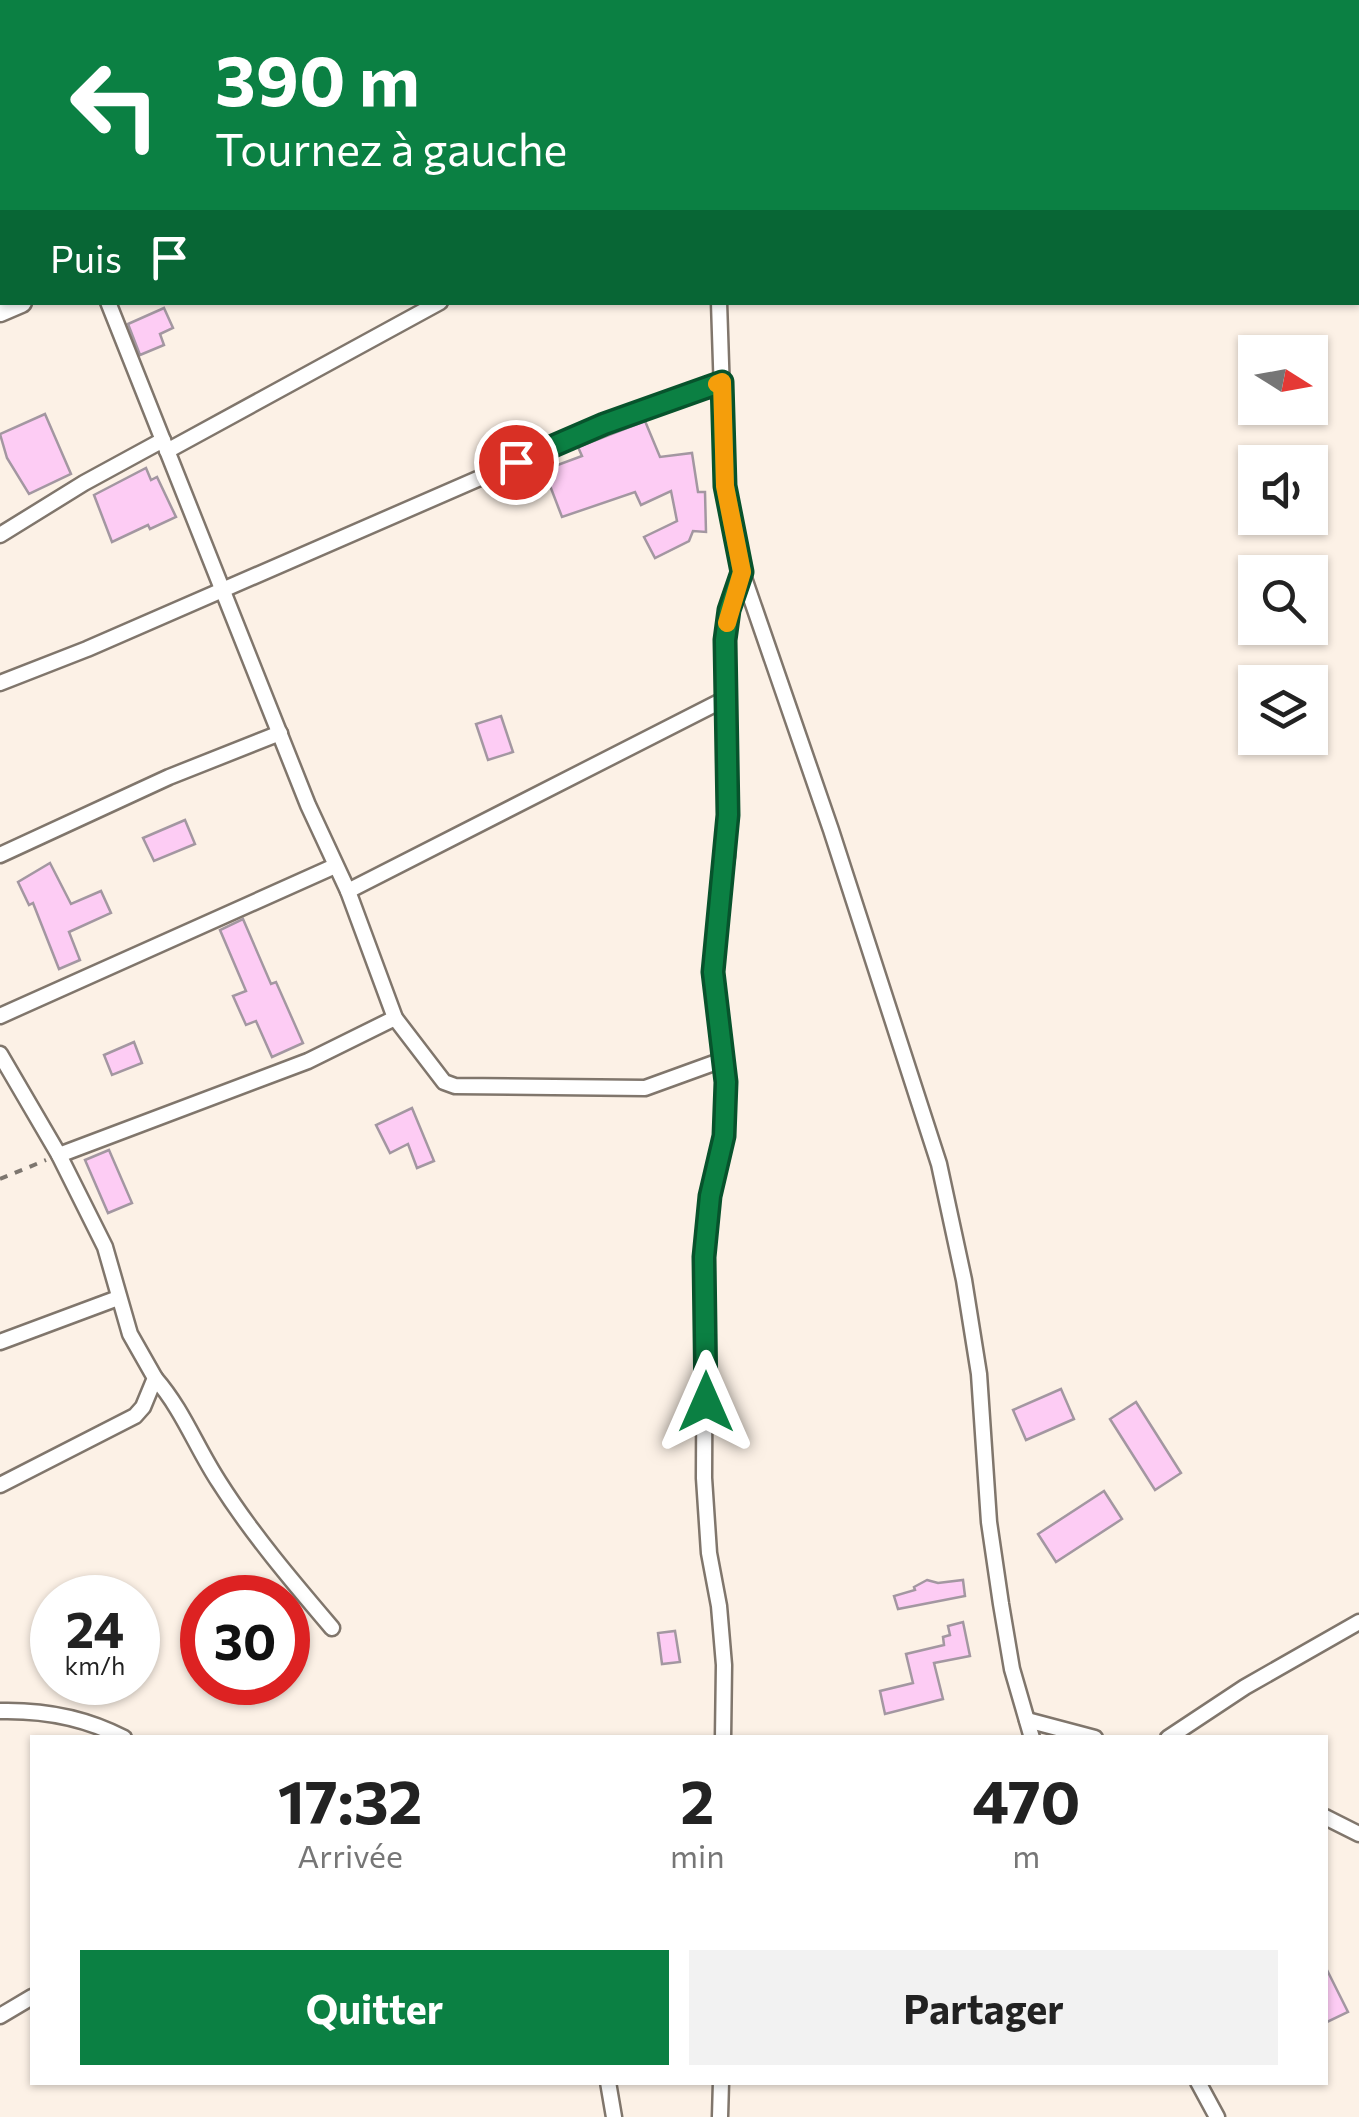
<!DOCTYPE html>
<html lang="fr">
<meta charset="utf-8">
<style>
body{margin:0;font-family:Commissioner,sans-serif;background:#f2f2f2;color:#222;height:100vh;display:flex;flex-direction:column;font-size:38px;white-space:nowrap}
*{box-sizing:border-box;margin:0}
p{font-size:32px;color:#767676}
.icon{flex:none;width:55px;height:55px;fill:none;stroke:currentColor;stroke-width:2;stroke-linecap:round;stroke-linejoin:round}
.map{position:relative;flex:1;overflow:hidden}
.drawer{position:absolute;left:30px;top:1735px;width:1298px;height:350px;display:flex;flex-direction:column;background:#fff;border-radius:0px;box-shadow:0 2px 8px #0004}
.drawer>*{flex:none}
.hud{position:absolute;left:0px;top:0px;width:1360px;height:305px;box-shadow:0 2px 8px #0004;background:#0b8043;color:#fff;overflow:hidden}
.needle{width:65px;rotate:101deg}
.tools{position:absolute;left:1238px;top:335px;display:grid;gap:20px}
.tools a{display:grid;place-items:center;width:90px;height:90px;border-radius:0px;background:#fff;box-shadow:0 2px 8px #0004;font-size:50px}
.speed{position:absolute;left:30px;top:1575px;display:flex;gap:20px;font-size:50px;font-weight:700;text-align:center}
.speed>*{display:grid;place-content:center;width:130px;height:130px;border-radius:50%;background:#fff;box-shadow:0 2px 8px #0004;line-height:1}
.speed small{font-size:25px;font-weight:400}
.speed .limit{border:15px solid #d22;background:#fff;color:#111}
.pin{position:absolute;display:grid;place-items:center;width:85px;height:85px;color:#fff;margin:-42px;border:5px solid #fff;border-radius:50%;box-shadow:0 2px 10px #0007}
.me{position:absolute;width:110px;margin:-55px;rotate:0deg;stroke-linejoin:round;filter:drop-shadow(0 0 8px #0008)}
.turn{display:flex;align-items:center;gap:35px;height:210px;padding:0 50px;font-size:45px}
.turn .icon{width:130px;height:130px;stroke-width:2.5}
.turn b{display:block;font-size:70px;line-height:85px}
.then{display:flex;align-items:center;height:95px;padding:0 50px;background:#0003;gap:20px;font-size:38px}
.eta{display:flex;justify-content:space-evenly;align-items:center;height:170px;text-align:center}
.eta b{font-size:60px;font-weight:700;line-height:70px}
.button{display:flex;gap:20px;margin-top:auto;padding:20px 50px}
.button a{flex:1;height:115px;border-radius:0px;background:#0b8043;color:#fff;font-size:40px;font-weight:700;line-height:115px;text-align:center}
.button a+a{background:#f2f2f2;color:#222}
.map>svg:first-child{display:block}
.building{fill:#fdccf4;stroke:#a397a1;stroke-width:2.5}
.lines{fill:none;stroke-linecap:round;stroke-linejoin:round}
.minor-casing{stroke:#80766c;stroke-width:19}
.secondary-casing{stroke:#80766c;stroke-width:25}
.path{stroke:#7d766f;stroke-width:4;stroke-dasharray:8 8;stroke-linecap:butt}
.minor{stroke:#fff;stroke-width:14}
.secondary{stroke:#fff;stroke-width:20}
.route-casing{stroke:#07532c;stroke-width:25}
.route{stroke:#0b8043;stroke-width:18}
.slow{stroke:#f59e0b;stroke-width:18}
</style>
<div class="map">
<svg width="1359" height="2117" viewBox="0 0 1359 2117">
<rect width="100%" height="100%" fill="#fcf1e6"/>
<g class="building">
<path d="M164,308L173,328L160,334L164,345L140,355L128,324Z"/>
<path d="M45,414L71,474L29,494L7,458L0,434Z"/>
<path d="M645,421L660,457L692,453L698,492H705L706,532L693,531L689,541L655,558L644,537L677,521L671,491L641,505L635,492L562,517L544,470L582,456L578,447Z"/>
<path d="M146,468L151,480L157,477L176,517L150,529L148,525L112,542L94,495Z"/>
<path d="M501,716L513,752L488,760L476,724Z"/>
<path d="M185,820L195,844L154,861L143,838Z"/>
<path d="M50,863L71,904L101,891L111,913L69,932L80,960L59,969L33,903L29,905L18,882Z"/>
<path d="M243,919L271,984L276,982L303,1043L272,1057L256,1021L246,1025L233,996L246,991L220,930Z"/>
<path d="M134,1042L142,1063L112,1075L104,1055Z"/>
<path d="M412,1108L434,1161L417,1168L408,1144L390,1153L376,1125Z"/>
<path d="M109,1150L132,1203L108,1213L85,1160Z"/>
<path d="M1061,1389L1074,1419L1026,1440L1013,1410Z"/>
<path d="M1136,1402L1181,1473L1155,1490L1110,1419Z"/>
<path d="M1104,1491L1122,1519L1056,1562L1038,1534Z"/>
<path d="M927,1580L938,1583L963,1580L965,1596L898,1609L894,1596L915,1590L914,1587Z"/>
<path d="M963,1622L970,1656L934,1663L943,1699L885,1714L880,1691L913,1683L906,1654L944,1645L943,1637L950,1635L948,1626Z"/>
<path d="M675,1631L680,1662L662,1664L658,1633Z"/>
<path d="M1325,1966L1348,2012L1325,2023Z"/>
</g>
<g class="lines">
<g class="minor-casing">
<g id="minor">
<path d="M72,0L74,2"/>
<path d="M714,0V2"/>
<path d="M490,2L494,0"/>
<path d="M0,270L2,269"/>
<path d="M108,302L308,805L348,891L395,1018L444,1082L455,1086L645,1088L725,1059"/>
<path d="M719,302L725,486L742,572L831,830L939,1164L964,1280L979,1374L989,1522L1001,1604L1012,1669L1032,1738"/>
<path d="M167,451L440,302"/>
<path d="M0,535L84,483L163,440"/>
<path d="M0,683L87,649L604,424L722,382"/>
<path d="M0,855L169,777L280,733"/>
<path d="M348,891L725,699"/>
<path d="M0,1016L335,866"/>
<path d="M0,1054L59,1155L105,1247L130,1334L155,1378L143,1407L135,1416L0,1485"/>
<path d="M59,1155L308,1061L395,1018"/>
<path d="M0,1342L118,1298"/>
<path d="M155,1378C183,1410 196,1447 219,1482C252,1534 292,1581 332,1628"/>
<path d="M0,1711C43,1710 86,1718 124,1738"/>
<path d="M1027,1720L1095,1738"/>
<path d="M723,1738L724,1665L719,1606L709,1553L704,1478L705,1257L710,1196L724,1136L727,1082L713,973L715,932L727,856L725,640L729,610L742,573"/>
<path d="M1168,1738L1245,1687L1359,1622"/>
<path d="M1325,1817L1359,1834"/>
<path d="M0,2016L32,1997"/>
<path d="M608,2082L614,2117"/>
<path d="M1198,2082L1217,2117"/>
<path d="M720,2117L721,2082"/>
</g>
</g>
<g class="secondary-casing">
<g id="secondary">
<path d="M586,2L590,0"/>
<path d="M0,311L21,302"/>
</g>
</g>
<path class="path" d="M0,1179L46,1160"/>
<use href="#minor" class="minor"/>
<use href="#secondary" class="secondary"/>
</g>
<g class="lines">
<g class="route-casing">
<path id="route" d="M516,462L604,424L722,382L725,486L742,572L729,610L725,640L728,815L713,972L726,1082L724,1136L710,1196L704,1257L706,1402"/>
</g>
<use href="#route" class="route"/>
<path class="slow" d="M717,384L722,382L725,486L742,572L727,623"/>
</g>
</svg>
<div class="tools">
<a><svg class="needle" viewBox="-14 -14 28 28"><path d="M0-13l5 13h-10z" fill="#e53935"/><path d="M0 13l5-13h-10z" fill="#767676"/></svg></a>
<a><svg class="icon" aria-label="sound" viewBox="0 0 24 24"><path d="M4 9h4l5-4v14l-5-4H4zM17 9q2 3 0 6"/></svg></a>
<a><svg class="icon" aria-label="search" viewBox="0 0 24 24"><circle cx="10" cy="10" r="6"/><path d="M15 15l6 6"/></svg></a>
<a><svg class="icon" aria-label="layers" viewBox="0 0 24 24"><path d="M12 4l9 5-9 5-9-5zM3 14l9 5 9-5"/></svg></a>
</div>
<div class="speed"><div>24<small>km/h</small></div><div class="limit">30</div></div>
<div class="pin" style="left:516px;top:462px;background:#d93025"><svg class="icon" aria-label="arrive" viewBox="0 0 24 24"><path d="M6 21V4h12l-3 4 3 4H6"/></svg></div>
<svg class="me" style="left:706px;top:1402px" viewBox="-20 -20 40 40"><path d="M0-17L14 15 0 8-14 15z" fill="#0b8043" stroke="#fff" stroke-width="4"/></svg>
<div class="hud">
<div class="turn"><svg class="icon" aria-label="left" viewBox="0 0 24 24"><path d="M17 20v-9H6M10 6l-5 5 5 5"/></svg><div><b>390 m</b>Tournez à gauche</div></div>
<div class="then">Puis<svg class="icon" aria-label="arrive" viewBox="0 0 24 24"><path d="M6 21V4h12l-3 4 3 4H6"/></svg></div>
</div>
<section class="drawer">
<div class="eta">
<div><b>17:32</b><p>Arrivée</p></div>
<div><b>2</b><p>min</p></div>
<div><b>470</b><p>m</p></div>
</div>
<div class="button"><a>Quitter</a><a>Partager</a></div>
</section>
</div>
